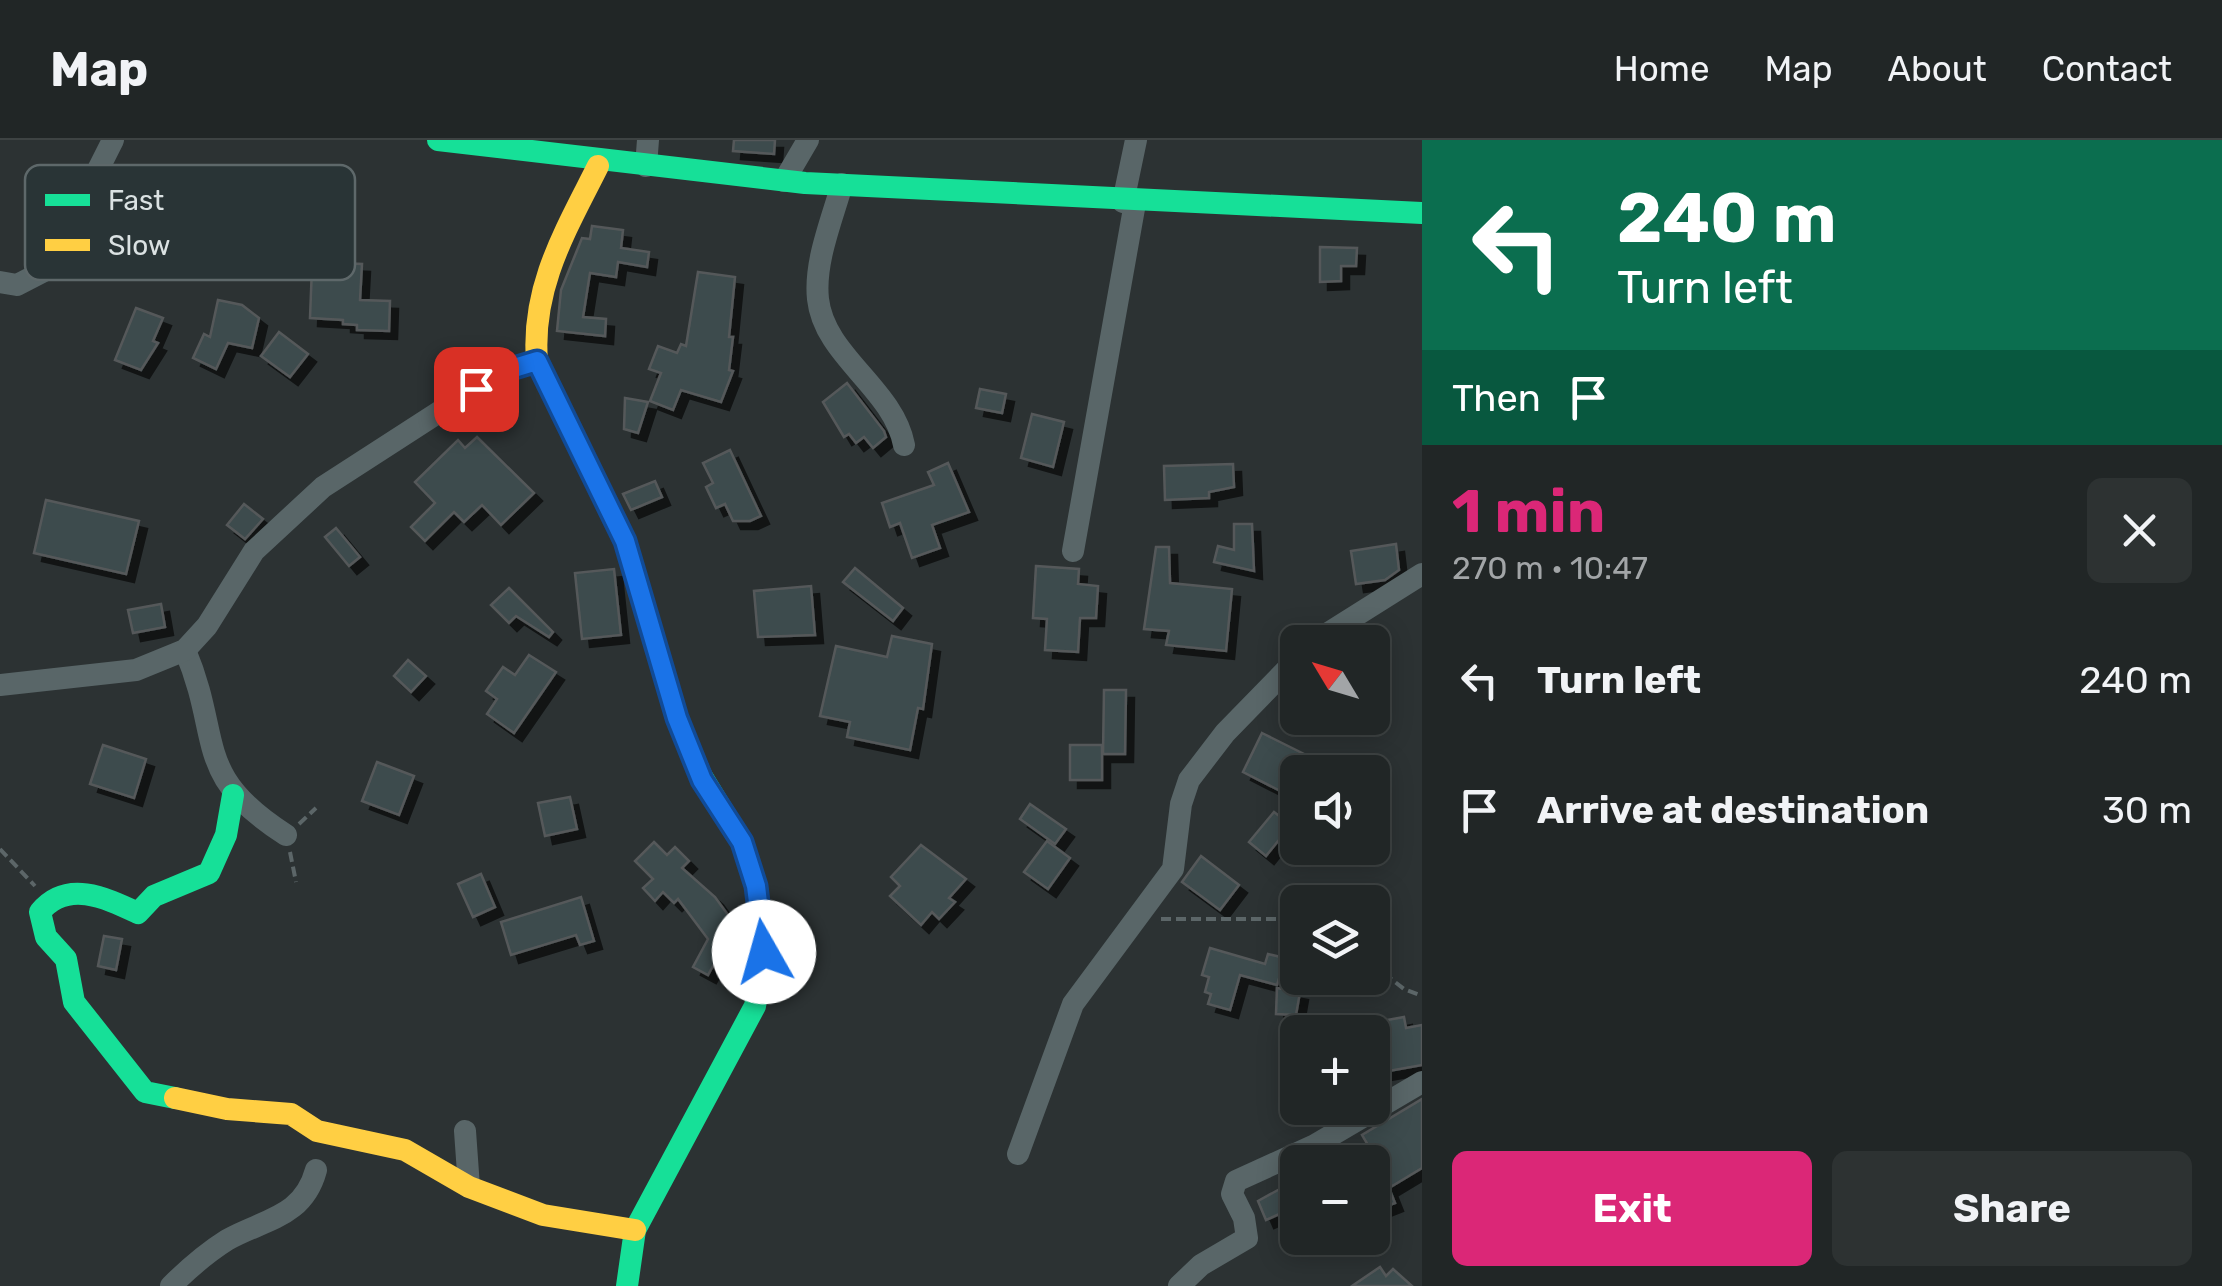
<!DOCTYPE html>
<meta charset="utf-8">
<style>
body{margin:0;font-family:Rubik,sans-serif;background:#2d3232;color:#f1f3f6;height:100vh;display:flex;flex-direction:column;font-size:38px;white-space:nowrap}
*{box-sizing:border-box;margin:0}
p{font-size:32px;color:#a2a5a7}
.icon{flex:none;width:55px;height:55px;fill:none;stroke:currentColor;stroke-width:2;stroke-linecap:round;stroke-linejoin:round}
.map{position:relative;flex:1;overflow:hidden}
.sheet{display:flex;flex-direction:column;background:#212626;width:800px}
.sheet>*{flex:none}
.top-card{background:#0b6e4f;color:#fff;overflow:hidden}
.needle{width:65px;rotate:308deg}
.tools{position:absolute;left:1280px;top:485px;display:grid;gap:20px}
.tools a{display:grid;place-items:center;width:110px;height:110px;border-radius:15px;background:#212626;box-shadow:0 5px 25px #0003,0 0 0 2px #3e4343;font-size:50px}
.pin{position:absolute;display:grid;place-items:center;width:85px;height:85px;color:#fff;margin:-42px;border-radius:20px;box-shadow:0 5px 15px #0006}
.me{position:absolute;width:110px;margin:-55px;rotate:353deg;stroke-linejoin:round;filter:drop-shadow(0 0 8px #0008)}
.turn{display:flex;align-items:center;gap:35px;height:210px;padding:0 30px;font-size:45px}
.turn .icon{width:130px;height:130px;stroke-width:2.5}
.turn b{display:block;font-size:70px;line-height:85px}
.then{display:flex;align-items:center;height:95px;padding:0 30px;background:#0003;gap:20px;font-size:38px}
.round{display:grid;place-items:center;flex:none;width:105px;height:105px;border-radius:15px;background:#2d3232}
.headline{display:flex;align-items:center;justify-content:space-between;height:170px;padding:0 30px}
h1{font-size:60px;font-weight:700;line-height:75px;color:#db2777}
.button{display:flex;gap:20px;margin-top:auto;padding:20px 30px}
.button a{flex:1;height:115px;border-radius:15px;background:#db2777;color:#fff;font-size:40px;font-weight:700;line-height:115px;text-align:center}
.button a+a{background:#2d3232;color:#f1f3f6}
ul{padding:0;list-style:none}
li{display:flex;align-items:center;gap:30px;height:130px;padding:0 30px}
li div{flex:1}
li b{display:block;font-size:38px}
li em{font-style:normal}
header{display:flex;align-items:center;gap:60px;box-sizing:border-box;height:140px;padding:0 50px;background:#212626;border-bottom:2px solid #3e4343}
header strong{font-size:48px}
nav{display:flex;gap:55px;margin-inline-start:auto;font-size:35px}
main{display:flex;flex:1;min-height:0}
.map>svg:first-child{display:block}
.building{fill:#3d4b4d;stroke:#55595a;stroke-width:2.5;filter:url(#shadow)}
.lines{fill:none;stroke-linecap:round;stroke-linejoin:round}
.path{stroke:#5c6668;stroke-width:4;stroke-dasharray:10 5;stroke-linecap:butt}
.street{stroke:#596668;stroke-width:22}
.fast{stroke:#16e098;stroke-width:22}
.slow{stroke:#ffcf43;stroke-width:22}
.route-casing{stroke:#114b97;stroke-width:25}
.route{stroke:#1a73e8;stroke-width:18}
.key{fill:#293436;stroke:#5e686a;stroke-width:2.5}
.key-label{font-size:28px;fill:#dbe2e3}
</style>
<header>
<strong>Map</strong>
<nav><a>Home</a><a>Map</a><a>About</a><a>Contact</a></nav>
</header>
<main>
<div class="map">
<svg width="1422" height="1146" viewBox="0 0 1422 1146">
<defs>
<filter id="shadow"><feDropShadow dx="8" dy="8" stdDeviation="0" flood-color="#0009"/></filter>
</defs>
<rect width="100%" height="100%" fill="#2c3233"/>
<g class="building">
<path d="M734,0H775L774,14L733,11Z"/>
<path d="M592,86L623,90L621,108L649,112L647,127L618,122L616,137L590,133L583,177L606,179L605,196L557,191L561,150L582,98L590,99Z"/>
<path d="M1320,107L1357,108L1356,126H1341V141L1320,142Z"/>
<path d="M340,123L362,124L360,160L390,161L389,191L357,190V185L343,184V180L310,178L312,127L340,128Z"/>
<path d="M698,132L735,137L729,197H733L729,230L733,231L721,262L681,250L673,270L650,261L661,233L649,229L658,206L677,213L681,204L686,206Z"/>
<path d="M218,160L242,165L259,178L252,208L228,203L216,229L193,218L204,194L210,197Z"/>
<path d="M136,168L163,178L153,201L158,203L141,230L115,220Z"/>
<path d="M279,192L308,214L290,237L261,216Z"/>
<path d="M847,243L884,291L886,297L873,308L864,297L856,303L849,294L844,297L823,262Z"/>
<path d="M980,249L1006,254L1002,273L976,268Z"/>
<path d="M625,258L648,262L638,293L624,289Z"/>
<path d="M1032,274L1064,282L1053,327L1021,318Z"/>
<path d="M477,297L534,353L501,385L482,365L464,382L454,372L425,401L411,387L435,363L415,342L458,300L465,308Z"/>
<path d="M730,310L761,376L750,381H733L725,364L716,368L706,347L713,343L703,323Z"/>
<path d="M948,323L969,372L932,385L940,408L912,418L900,383L890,387L882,363L934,345L928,332Z"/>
<path d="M1233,324L1234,347L1209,352V358L1165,360L1164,326Z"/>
<path d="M655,341L662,357L631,370L623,354Z"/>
<path d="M46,360L139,381L126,434L34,413Z"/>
<path d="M244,364L263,379L245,399L227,385Z"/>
<path d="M1234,384H1252L1254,431L1214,422L1218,406L1234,410Z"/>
<path d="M336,388L360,417L349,426L325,397Z"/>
<path d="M1396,404L1399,430L1385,440L1356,444L1351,411Z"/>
<path d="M1156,407H1169L1170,443L1232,449L1226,511L1166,505L1169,491L1144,489Z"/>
<path d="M1036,426L1079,429L1078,444L1098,446L1096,478H1080L1078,512L1045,510L1047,479L1033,478Z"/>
<path d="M855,428L903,468L893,481L843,442Z"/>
<path d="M614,429L621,495L582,499L575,433Z"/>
<path d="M811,446L815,495L758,497L754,451Z"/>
<path d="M509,448L553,492L549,497L516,476L509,483L491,465Z"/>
<path d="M161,464L165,487L133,493L128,470Z"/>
<path d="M892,496L932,504L923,569L918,568L910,610L847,597L850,582L820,576L836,506L887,517Z"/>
<path d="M529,515L556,532L514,593L487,574L497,559L486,551L503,527L515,535Z"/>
<path d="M408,520L426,536L411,552L394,536Z"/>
<path d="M1104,550H1126L1125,614H1103Z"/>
<path d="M1262,593L1320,622L1314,632H1298V660L1243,632Z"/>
<path d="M103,605L146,619L134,658L90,644Z"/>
<rect x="1070" y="605" width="32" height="35"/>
<path d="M377,622L414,636L399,675L362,661Z"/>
<path d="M570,657L577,689L545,696L538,663Z"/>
<path d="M1030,664L1066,689L1055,704L1020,679Z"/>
<path d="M1274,672L1291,685L1266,716L1249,702Z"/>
<path d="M1047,701L1070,718L1048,749L1024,732Z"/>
<path d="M654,702L667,715L675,707L689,721L682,728L715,757L739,790L732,802L727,800L708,835L693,827L708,799L678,759L674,763L663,752L655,761L643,748L653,739L635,721Z"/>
<path d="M921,705L966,739L949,758L955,762L939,779L932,772L921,785L890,756L900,746L891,737Z"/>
<path d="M1201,716L1239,745L1220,770L1182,742Z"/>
<path d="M481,734L495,767L473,777L458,744Z"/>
<path d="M581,757L594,801L580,805L576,795L511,815L501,782Z"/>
<path d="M104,796L122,799L116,830L98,826Z"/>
<path d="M1210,808L1265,824L1268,814L1285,818L1277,845L1240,835L1230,870L1208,864L1211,854L1205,852L1209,837L1202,835Z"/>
<path d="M1277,848L1300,852L1296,875L1276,874Z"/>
<path d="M1404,877L1406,888L1422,885V925L1372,934V896L1384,894L1382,881Z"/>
<path d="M1422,959V1028L1389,1048L1395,1063L1380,1069L1372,1050L1375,1017L1362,995Z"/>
<path d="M1298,1039V1098H1295L1286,1071L1266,1080L1258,1061Z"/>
<path d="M1380,1127L1386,1136L1393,1129L1412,1146H1352Z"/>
</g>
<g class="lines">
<g class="path">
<path d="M299,684L316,668"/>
<path d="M0,709L35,746"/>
<path d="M290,712L296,742"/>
<path d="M1161,779H1298"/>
<path d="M1372,824L1404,849L1422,856"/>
</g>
<g class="street">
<path d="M646,26L648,0"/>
<path d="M784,41L808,0"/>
<path d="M842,44C832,80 814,122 818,159C824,216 893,248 904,305"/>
<path d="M1123,62L1136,0"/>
<path d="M0,142L17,145L48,129L113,0"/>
<path d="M1073,411L1135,63"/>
<path d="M1314,502L1422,434"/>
<path d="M185,510C223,600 191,634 286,695"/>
<path d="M0,545L136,530L185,510L207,486L254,411L323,347L501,232L537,221"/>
<path d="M465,991L469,1047"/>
<path d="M1018,1014L1073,864L1173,729L1181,664L1189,640L1225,593L1298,518"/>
<path d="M171,1146C187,1130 208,1112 227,1100C264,1079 303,1078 316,1030"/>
<path d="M1179,1146L1201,1125L1247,1098L1244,1078L1232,1054L1236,1041L1315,1005L1422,942"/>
</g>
<g class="fast">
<path d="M438,0L805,43L1422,73"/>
<path d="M175,958L145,952L74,862L66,819L46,797L40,772C67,739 106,758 138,773L154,756L209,733L226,695L233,655"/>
<path d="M627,1146L635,1090L755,866L765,812L756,746L742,702L701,635"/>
</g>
<g class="slow">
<path d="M598,26C566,90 531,147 537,221L625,401L677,578L701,635"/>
<path d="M175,958L227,969L291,974L317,991L405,1010L469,1047L543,1075L635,1090"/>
</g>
</g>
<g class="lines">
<g class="route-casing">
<path id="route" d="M476,249L501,232L537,221L625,401L677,578L702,640L742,702L756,746L764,812"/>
</g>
<use href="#route" class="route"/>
</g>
<rect x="25" y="25" width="330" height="115" rx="15" class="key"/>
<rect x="45" y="54" width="45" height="12" fill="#16e098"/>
<rect x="45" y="99" width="45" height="12" fill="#ffcf43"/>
<g class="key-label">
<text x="108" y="70">Fast</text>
<text x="108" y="115">Slow</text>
</g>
</svg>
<div class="tools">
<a><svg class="needle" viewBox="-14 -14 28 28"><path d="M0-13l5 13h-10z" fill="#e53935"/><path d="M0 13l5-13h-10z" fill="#a2a5a7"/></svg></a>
<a><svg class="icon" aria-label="sound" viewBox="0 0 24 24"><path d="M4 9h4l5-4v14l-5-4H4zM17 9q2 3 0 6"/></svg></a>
<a><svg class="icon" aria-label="layers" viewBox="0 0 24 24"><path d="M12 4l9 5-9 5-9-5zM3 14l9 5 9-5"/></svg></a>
<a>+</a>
<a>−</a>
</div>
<div class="pin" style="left:476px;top:249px;background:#d93025"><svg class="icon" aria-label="arrive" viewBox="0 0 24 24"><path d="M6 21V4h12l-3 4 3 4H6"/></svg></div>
<svg class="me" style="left:764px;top:812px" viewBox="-20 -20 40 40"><circle r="19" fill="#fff"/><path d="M0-13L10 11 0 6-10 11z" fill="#1a73e8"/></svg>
</div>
<section class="sheet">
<div class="top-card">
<div class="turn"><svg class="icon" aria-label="left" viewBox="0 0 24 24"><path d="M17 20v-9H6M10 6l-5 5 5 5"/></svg><div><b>240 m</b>Turn left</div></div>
<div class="then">Then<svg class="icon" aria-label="arrive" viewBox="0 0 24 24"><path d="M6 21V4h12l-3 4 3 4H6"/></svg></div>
</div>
<div class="headline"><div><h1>1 min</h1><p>270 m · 10:47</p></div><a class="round"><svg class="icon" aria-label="close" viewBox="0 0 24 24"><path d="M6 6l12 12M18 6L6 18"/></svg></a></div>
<ul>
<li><svg class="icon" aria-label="left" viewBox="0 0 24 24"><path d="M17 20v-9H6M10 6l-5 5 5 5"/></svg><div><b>Turn left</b></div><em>240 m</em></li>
<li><svg class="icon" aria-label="arrive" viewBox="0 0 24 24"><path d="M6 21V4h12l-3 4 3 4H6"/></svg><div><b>Arrive at destination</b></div><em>30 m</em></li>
</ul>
<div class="button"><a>Exit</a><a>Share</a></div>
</section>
</main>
